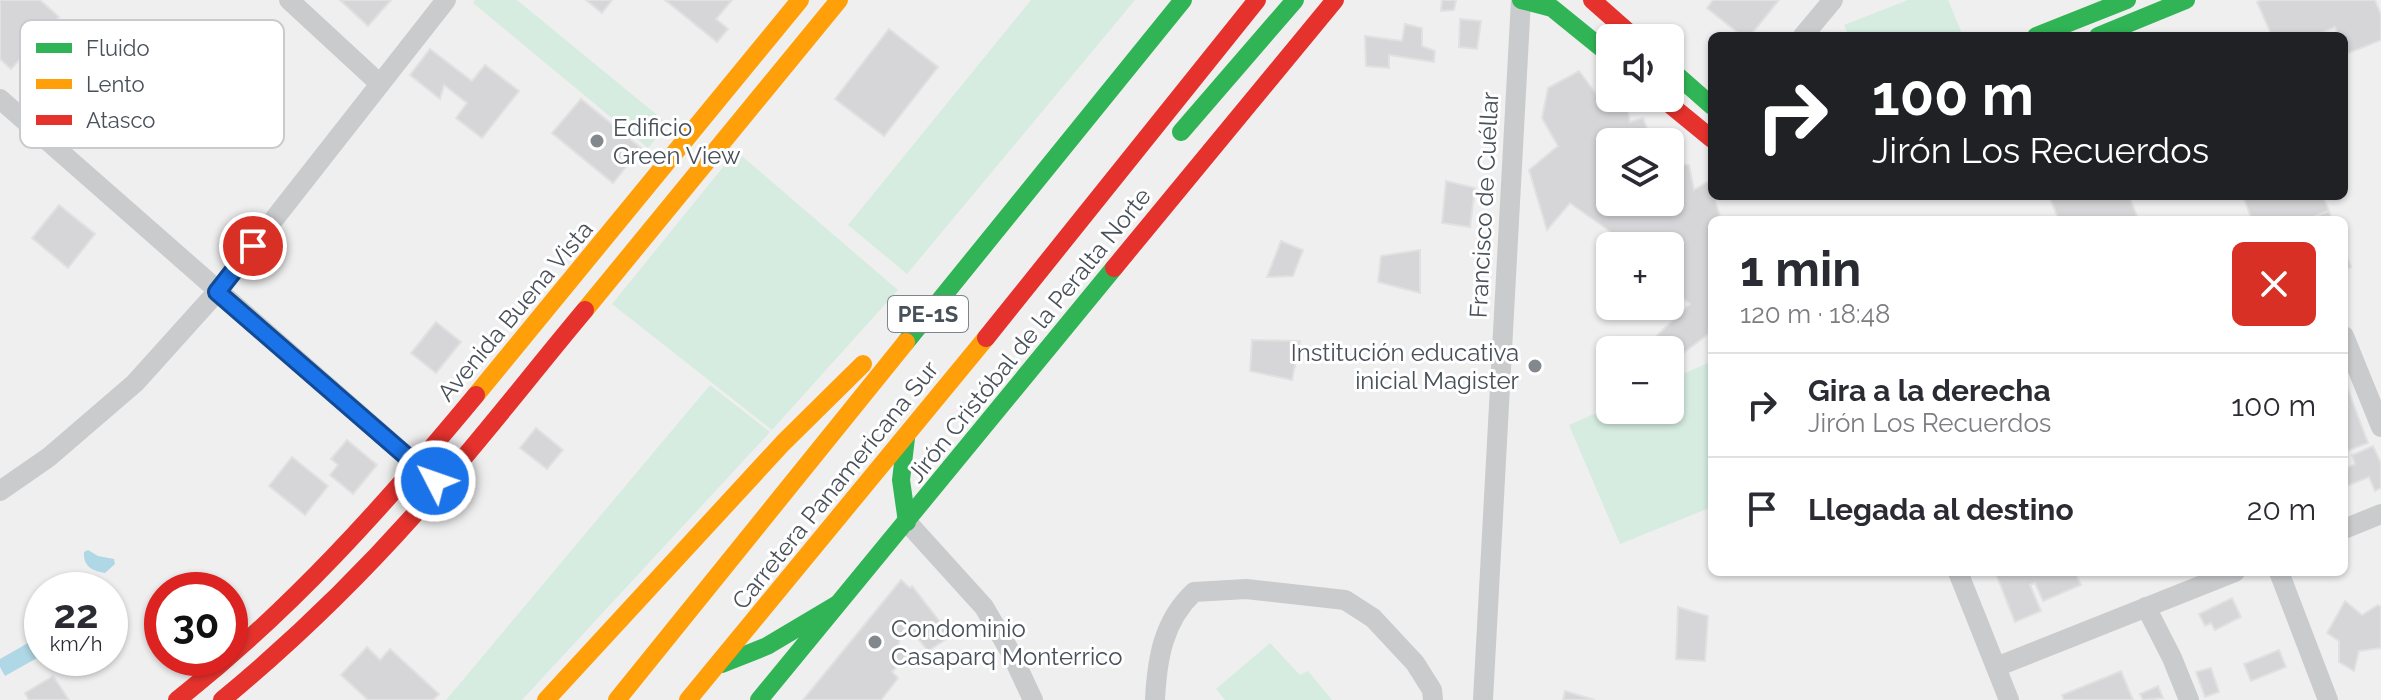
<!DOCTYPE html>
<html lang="es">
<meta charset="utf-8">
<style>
body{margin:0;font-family:Raleway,sans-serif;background:#f7f7f7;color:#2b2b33;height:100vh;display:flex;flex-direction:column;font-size:30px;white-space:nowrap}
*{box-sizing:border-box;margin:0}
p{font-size:26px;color:#7c7c81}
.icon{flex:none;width:44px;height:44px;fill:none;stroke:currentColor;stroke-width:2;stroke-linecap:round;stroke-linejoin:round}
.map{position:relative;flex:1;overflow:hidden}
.sheet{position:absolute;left:1708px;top:216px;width:640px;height:360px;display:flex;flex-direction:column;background:#fff;border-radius:12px;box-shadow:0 2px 6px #0004}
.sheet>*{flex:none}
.hud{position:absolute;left:1708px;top:32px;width:640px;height:168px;border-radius:12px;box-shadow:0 2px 6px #0004;background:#202124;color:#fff;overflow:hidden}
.controls{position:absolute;left:1596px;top:24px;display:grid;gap:16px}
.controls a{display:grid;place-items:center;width:88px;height:88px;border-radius:12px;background:#fff;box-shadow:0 2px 6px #0004;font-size:40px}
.speed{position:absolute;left:24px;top:572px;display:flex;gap:16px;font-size:40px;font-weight:700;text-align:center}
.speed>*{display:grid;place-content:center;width:104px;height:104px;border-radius:50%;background:#fff;box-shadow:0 2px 6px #0004;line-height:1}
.speed small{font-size:20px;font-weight:400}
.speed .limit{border:12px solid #d22;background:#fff;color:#111}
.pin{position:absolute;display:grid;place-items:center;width:68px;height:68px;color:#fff;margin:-34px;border:4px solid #fff;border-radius:50%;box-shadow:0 2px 8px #0007}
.me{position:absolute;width:88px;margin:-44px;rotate:311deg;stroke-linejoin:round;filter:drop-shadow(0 0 6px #0008)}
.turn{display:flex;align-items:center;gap:28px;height:168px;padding:0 32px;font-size:36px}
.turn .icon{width:104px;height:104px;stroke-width:2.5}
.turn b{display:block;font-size:56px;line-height:68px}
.round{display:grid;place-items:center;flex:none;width:84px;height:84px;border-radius:12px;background:#f7f7f7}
.head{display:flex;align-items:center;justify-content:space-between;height:136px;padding:0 32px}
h1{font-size:48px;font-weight:700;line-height:60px}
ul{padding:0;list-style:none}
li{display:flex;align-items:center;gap:24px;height:104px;padding:0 32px;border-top:2px solid #e1e1e2}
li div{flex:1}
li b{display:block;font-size:30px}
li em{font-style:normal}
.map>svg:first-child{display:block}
.green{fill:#d6ece0}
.water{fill:#afd7e6}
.building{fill:#d6d6d8;stroke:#e1e1e2;stroke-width:2}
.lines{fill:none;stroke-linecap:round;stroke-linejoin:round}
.street{stroke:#cacbcd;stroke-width:20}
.fast{stroke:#30b455;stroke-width:18}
.slow{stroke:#ff9f0a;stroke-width:18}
.jam{stroke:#e5322d;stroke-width:18}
.route-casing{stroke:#114b97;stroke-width:20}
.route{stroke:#1a73e8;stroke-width:14}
.poi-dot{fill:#83888e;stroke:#fff;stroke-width:3}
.labels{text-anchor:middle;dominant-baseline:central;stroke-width:6;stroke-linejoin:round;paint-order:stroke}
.shield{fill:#fff;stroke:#7f848c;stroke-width:2}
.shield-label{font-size:22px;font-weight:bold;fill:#48505a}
.poi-label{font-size:24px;fill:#48505a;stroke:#fff;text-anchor:start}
.street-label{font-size:24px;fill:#48505a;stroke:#fff}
.key{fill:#fff;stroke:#c8cace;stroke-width:2}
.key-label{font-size:22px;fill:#48505a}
</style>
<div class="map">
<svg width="2381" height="700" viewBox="0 0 2381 700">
<rect width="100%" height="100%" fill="#f0efef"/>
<g class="green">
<path d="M475,0H517L668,124L648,148L473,3Z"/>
<path d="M1031,0H1135L907,274L848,225Z"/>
<path d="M1908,0H1948L1963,36H1849L1844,25Z"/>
<path d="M736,151L898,290L772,430L612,304Z"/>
<path d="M1712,361V507L1620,544L1569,425L1610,407V410H1670V380Z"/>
<path d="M710,385L770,432L522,700H446Z"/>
<path d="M1270,643L1300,675L1308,671L1332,700H1225L1216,689Z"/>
</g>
<g class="water">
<path d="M88,550L98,556L114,559L115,564L105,573C92,571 83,566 84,552Z"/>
<path d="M28,643L37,658L5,676L0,667V659Z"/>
</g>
<g class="building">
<path d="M0,0H40L59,17L11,69L0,59Z"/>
<path d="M340,0H391L368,26Z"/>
<path d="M586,0H612L602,13Z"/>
<path d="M665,0H732L716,19L728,29L717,42Z"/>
<path d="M1442,0H1456L1454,10L1441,11Z"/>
<path d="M1713,0H1779L1750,36H1742L1707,8Z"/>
<path d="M2262,0H2375L2381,15V40L2346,54L2344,36H2339L2335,27L2313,36H2272L2257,2Z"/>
<path d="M1460,19L1481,21L1477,49L1459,47Z"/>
<path d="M1405,24L1422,28V46L1435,51L1434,62L1389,55V68L1366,66L1365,36L1402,41Z"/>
<path d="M889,29L938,67L884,136L835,99Z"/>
<path d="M430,49L472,81L485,65L519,91L482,138L456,118L467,103L444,85L440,99L410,75Z"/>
<path d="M1579,71L1606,107L1617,98H1625L1630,122L1643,118L1652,142H1610V202H1670V142H1655L1669,132L1672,164L1689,165L1694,190L1709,181L1721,220H1712V331L1670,363V350L1643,349L1690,304L1670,286V246H1626L1607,229L1570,203L1547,230L1529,170L1558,146L1542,118L1548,88Z"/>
<path d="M581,99L641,148L613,183L552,133Z"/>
<path d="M1446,181L1475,188L1470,227L1442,223Z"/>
<path d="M2049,196H2129L2138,219L2059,220Z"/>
<path d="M2243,196H2323L2329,211L2306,220H2252Z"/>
<path d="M59,205L95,234L68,268L32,238Z"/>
<path d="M2329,211L2332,220H2306Z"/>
<path d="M1281,241L1303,250L1293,276L1267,277Z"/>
<path d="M2344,249L2351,267L2344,270Z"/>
<path d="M1420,250V293L1378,282L1381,256Z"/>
<path d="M436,322L461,342L436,373L411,353Z"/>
<path d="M1252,340L1300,341L1292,380L1250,371Z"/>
<path d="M2344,379L2368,443L2344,452Z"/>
<path d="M536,428L563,450L547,469L520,448Z"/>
<path d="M347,440L377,465L353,494L330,475L338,465L331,459Z"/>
<path d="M2373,446L2381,463V488L2375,491L2369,477L2344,487V469L2355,464L2352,455Z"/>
<path d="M292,457L328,486L305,515L269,486Z"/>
<path d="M2001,572H2075L2081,585L2043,601L2035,583L2030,585L2041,611L2015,622L1996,574Z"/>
<path d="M901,580L910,588L912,586L951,636L928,651L907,625L900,636L898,648L906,656L892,672L898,678L881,700H803Z"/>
<path d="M2232,598L2241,617L2215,630L2211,623L2205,626L2199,614Z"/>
<path d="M2345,601L2362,615L2378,605L2381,607V648L2359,651L2354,671L2339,662V641L2327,633Z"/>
<path d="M1678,607L1708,616L1705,661L1676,659Z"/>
<path d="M367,647L380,660L390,649L439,694L433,700H368L341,675Z"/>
<path d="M2279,650L2286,667L2251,681L2244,664Z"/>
<path d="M2211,668L2219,692L2205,697L2196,672Z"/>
<path d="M2121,671L2133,700H2064L2062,695Z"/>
<path d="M53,676L69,700H29L25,693Z"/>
<path d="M2158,686L2163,698L2143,700L2140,694Z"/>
<path d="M1565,691L1595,700H1563Z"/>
</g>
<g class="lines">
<g class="street">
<path d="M289,0L380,84"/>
<path d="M1803,36L1833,0"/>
<path d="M0,99L427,474"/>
<path d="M2344,336L2381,427"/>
<path d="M0,491L49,457L135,383L217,292L446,0"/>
<path d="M907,522L984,607L1011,653L1033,700"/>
<path d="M2344,529L2381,514"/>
<path d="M1958,572L2009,700"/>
<path d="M2279,572L2328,700"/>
<path d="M2146,607L2172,658L2189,700"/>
<path d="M1996,667L2235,572"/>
<path d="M1155,700C1157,659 1163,621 1194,592L1246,589L1345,600L1373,618L1415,663L1432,690L1433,700"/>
<path d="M1483,700L1521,0"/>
</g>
<g class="fast">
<path d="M1521,0L1552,8L1610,55"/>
<path d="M2036,36L2127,0"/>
<path d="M2098,36L2186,0"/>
<path d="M1670,69L1712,106"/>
<path d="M1181,132L1295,0"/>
<path d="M906,342L1183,0"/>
<path d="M906,438L901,480L907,522"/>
<path d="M722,664L767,646L836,605"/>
<path d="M759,700L1114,268"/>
</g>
<g class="slow">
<path d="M585,310L839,0"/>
<path d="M476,395L800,0"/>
<path d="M546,700L783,443L863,364"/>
<path d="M617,700L906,342"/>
<path d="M688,700L986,338"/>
</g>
<g class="jam">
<path d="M1592,0L1635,38"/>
<path d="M1662,98L1712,139"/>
<path d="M1114,268L1335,0"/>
<path d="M986,338L1257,0"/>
<path d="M177,700C290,611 384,506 476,395"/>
<path d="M222,700C291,643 355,581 414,515C474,449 528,378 585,310"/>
</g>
</g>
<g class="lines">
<g class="route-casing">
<path id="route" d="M253,246L217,292L435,481"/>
</g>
<use href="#route" class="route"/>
</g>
<g class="poi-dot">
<circle cx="597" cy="141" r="8"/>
<circle cx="1535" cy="366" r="8"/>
<circle cx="875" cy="642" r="8"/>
</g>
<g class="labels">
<rect class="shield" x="888" y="296" width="80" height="36" rx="6"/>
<g class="shield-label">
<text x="928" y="314">PE-1S</text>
</g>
<g class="poi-label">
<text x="613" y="127">Edificio<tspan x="613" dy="28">Green View</tspan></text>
<text x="1519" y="352" text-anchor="end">Institución educativa<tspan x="1519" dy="28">inicial Magister</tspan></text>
<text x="891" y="628">Condominio<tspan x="891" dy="28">Casaparq Monterrico</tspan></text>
</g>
<g class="street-label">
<text transform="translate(1484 205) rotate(-87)">Francisco de Cuéllar</text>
<text transform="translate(515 311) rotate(-50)">Avenida Buena Vista</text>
<text transform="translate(1029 335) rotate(-51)">Jirón Cristóbal de la Peralta Norte</text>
<text transform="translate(835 485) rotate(-51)">Carretera Panamericana Sur</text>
</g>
</g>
<rect x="20" y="20" width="264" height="128" rx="12" class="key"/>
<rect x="36" y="43" width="36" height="10" fill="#30b455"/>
<rect x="36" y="79" width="36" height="10" fill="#ff9f0a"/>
<rect x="36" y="115" width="36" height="10" fill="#e5322d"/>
<g class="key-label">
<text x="86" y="56">Fluido</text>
<text x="86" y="92">Lento</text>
<text x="86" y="128">Atasco</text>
</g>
</svg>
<div class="controls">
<a><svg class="icon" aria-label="sound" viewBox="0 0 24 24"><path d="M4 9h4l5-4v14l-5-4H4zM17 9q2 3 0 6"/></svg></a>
<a><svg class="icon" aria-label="layers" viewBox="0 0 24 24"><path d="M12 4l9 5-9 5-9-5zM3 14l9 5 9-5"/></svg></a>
<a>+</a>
<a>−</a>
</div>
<div class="speed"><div>22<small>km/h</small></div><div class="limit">30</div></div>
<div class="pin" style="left:253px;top:246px;background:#d93025"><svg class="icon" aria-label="arrive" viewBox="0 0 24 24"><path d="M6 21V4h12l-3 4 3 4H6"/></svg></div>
<svg class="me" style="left:435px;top:481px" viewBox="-20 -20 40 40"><circle r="17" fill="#1a73e8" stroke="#fff" stroke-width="3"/><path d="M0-11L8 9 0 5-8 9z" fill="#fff"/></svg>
<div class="hud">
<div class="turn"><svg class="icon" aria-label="right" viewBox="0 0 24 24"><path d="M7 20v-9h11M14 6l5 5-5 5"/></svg><div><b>100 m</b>Jirón Los Recuerdos</div></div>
</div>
<section class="sheet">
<div class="head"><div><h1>1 min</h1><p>120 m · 18:48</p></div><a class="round" style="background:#d93025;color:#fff"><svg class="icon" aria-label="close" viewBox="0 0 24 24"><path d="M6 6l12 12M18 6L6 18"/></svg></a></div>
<ul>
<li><svg class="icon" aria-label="right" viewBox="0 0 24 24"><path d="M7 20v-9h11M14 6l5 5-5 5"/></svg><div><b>Gira a la derecha</b><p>Jirón Los Recuerdos</p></div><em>100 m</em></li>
<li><svg class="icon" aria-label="arrive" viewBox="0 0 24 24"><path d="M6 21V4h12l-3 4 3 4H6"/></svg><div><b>Llegada al destino</b></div><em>20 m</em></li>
</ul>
</section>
</div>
